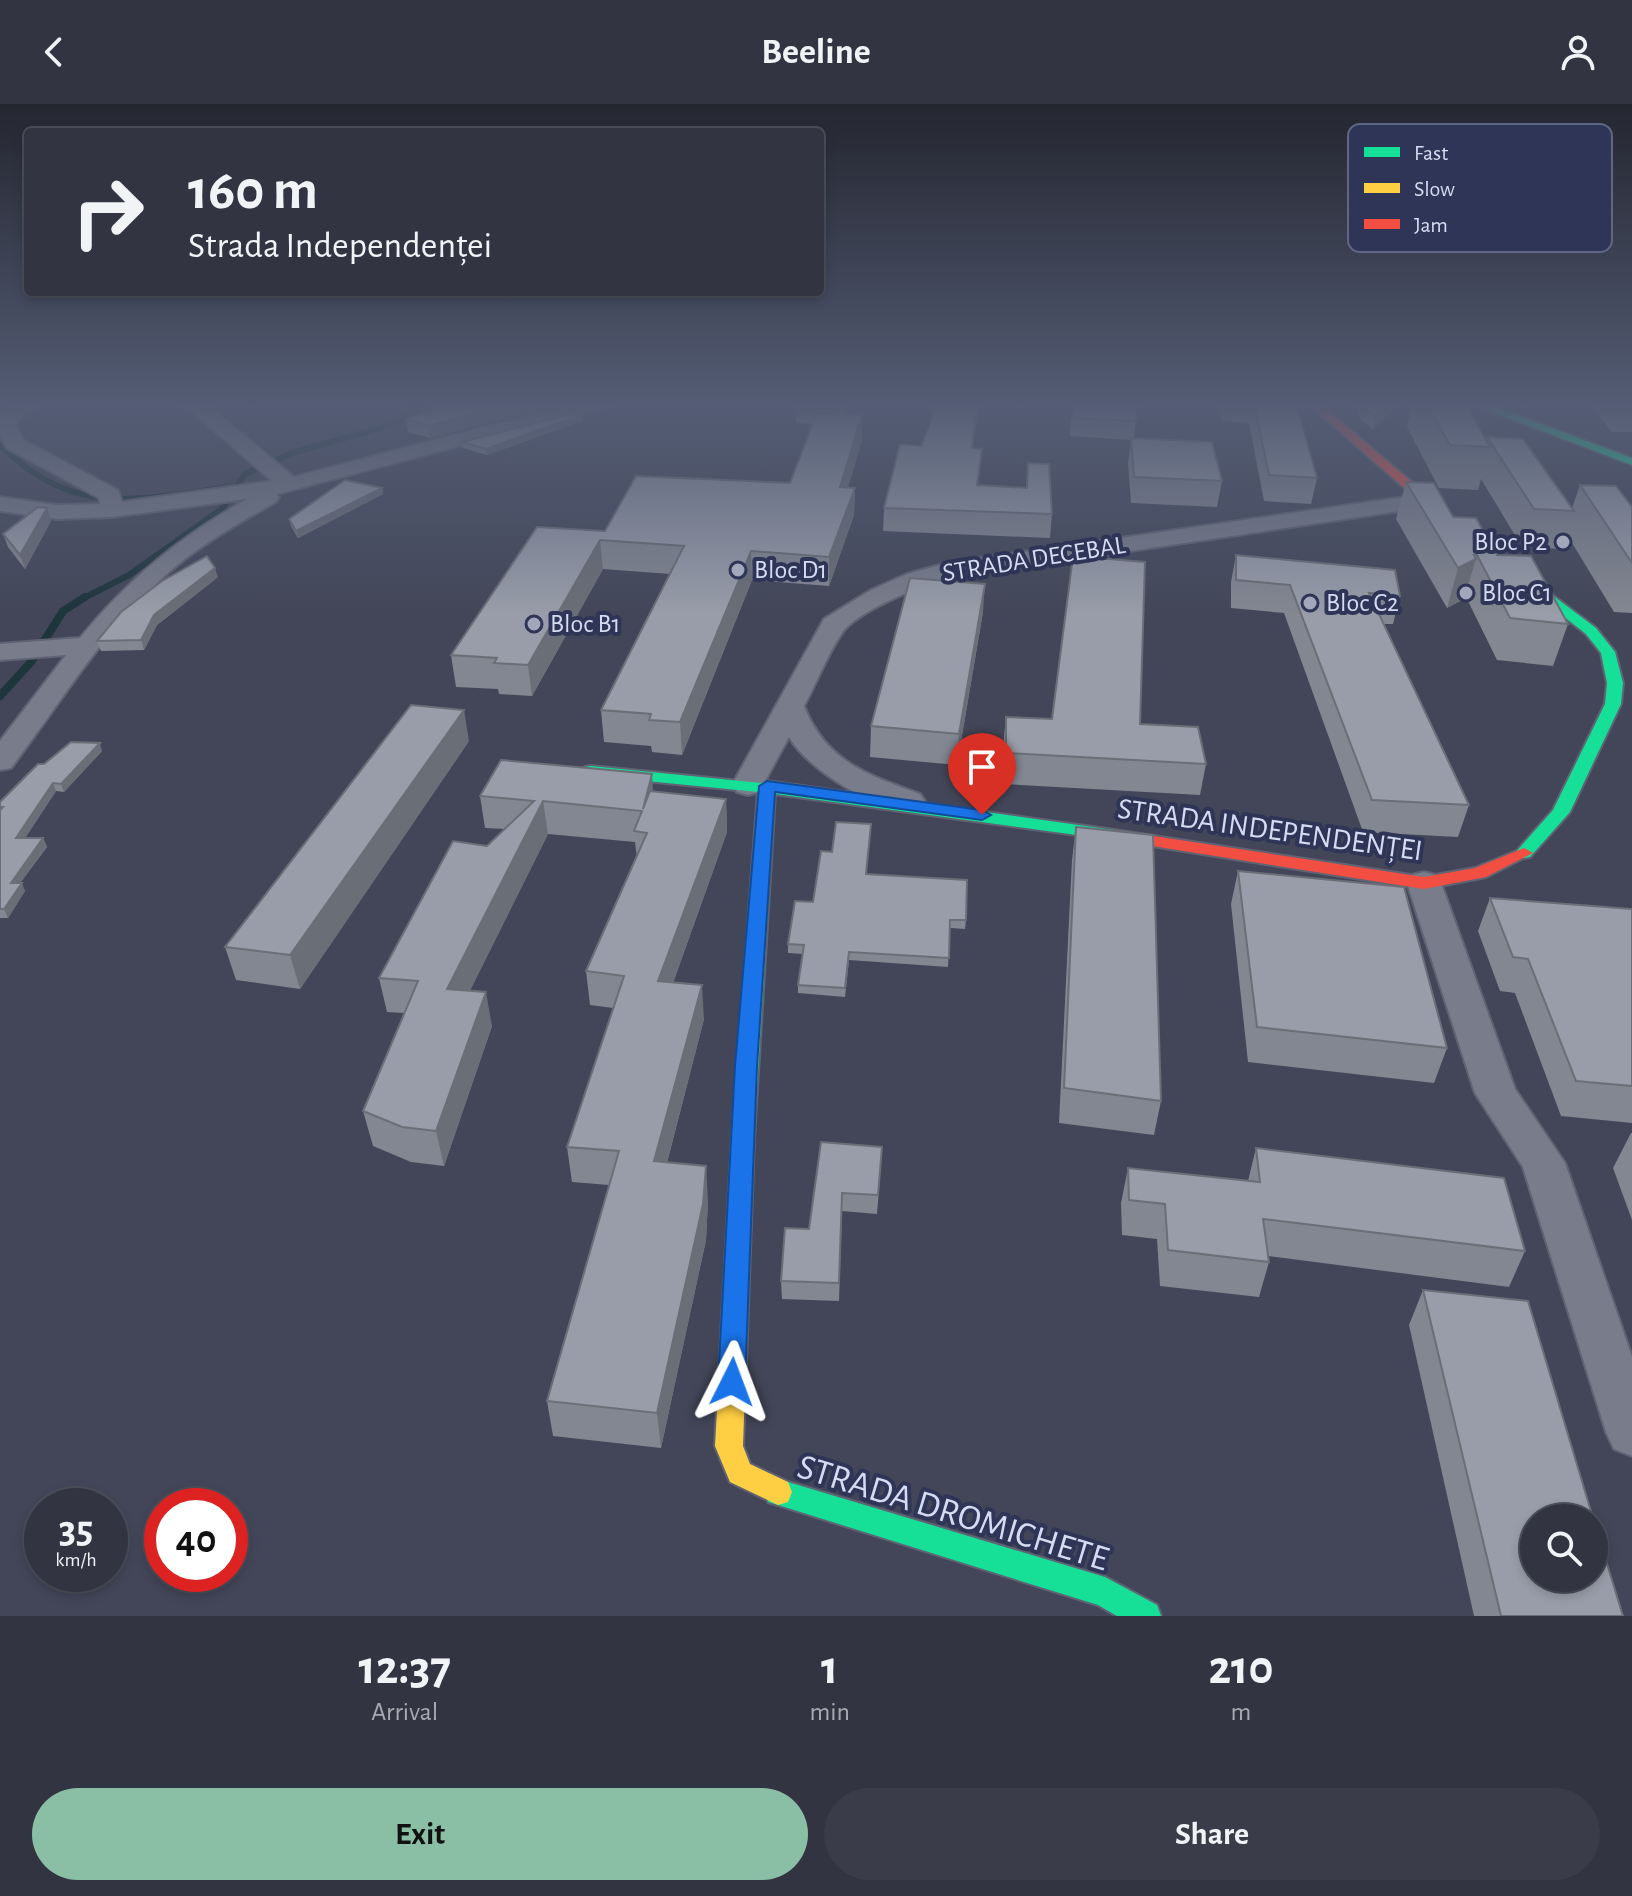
<!DOCTYPE html>
<meta charset="utf-8">
<style>
body{margin:0;font-family:"Alegreya Sans",sans-serif;background:#3a3c49;color:#f1f3f6;height:100vh;display:flex;flex-direction:column;font-size:30px;white-space:nowrap}
*{box-sizing:border-box;margin:0}
p{font-size:26px;color:#a8aab2}
.icon{flex:none;width:44px;height:44px;fill:none;stroke:currentColor;stroke-width:2;stroke-linecap:round;stroke-linejoin:round}
.map{position:relative;height:1512px;overflow:hidden}
.details{display:flex;flex-direction:column;background:#323442;flex:1}
.details>*{flex:none}
.top-card{position:absolute;left:24px;top:24px;width:800px;height:168px;border-radius:8px;box-shadow:0 4px 12px #0003,0 0 0 2px #4d4f5b;background:#323442;color:#f1f3f6;overflow:hidden}
.controls{position:absolute;left:1520px;top:1400px;display:grid;gap:16px}
.controls a{display:grid;place-items:center;width:88px;height:88px;border-radius:50%;background:#323442;box-shadow:0 4px 12px #0003,0 0 0 2px #4d4f5b;font-size:40px}
.speed{position:absolute;left:24px;top:1384px;display:flex;gap:16px;font-size:40px;font-weight:700;text-align:center}
.speed>*{display:grid;place-content:center;width:104px;height:104px;border-radius:50%;background:#323442;box-shadow:0 4px 12px #0003,0 0 0 2px #4d4f5b;line-height:1}
.speed small{font-size:20px;font-weight:400}
.speed .limit{border:12px solid #d22;background:#fff;color:#111}
.pin{position:absolute;display:grid;place-items:center;width:68px;height:68px;color:#fff;margin:-82px -34px;border-radius:50% 50% 50% 0;rotate:-45deg;box-shadow:0 0 8px #0007}
.pin .icon{rotate:45deg}
.me{position:absolute;width:88px;margin:-44px;rotate:3deg;stroke-linejoin:round;filter:drop-shadow(0 0 6px #0008)}
.turn{display:flex;align-items:center;gap:28px;height:168px;padding:0 32px;font-size:36px}
.turn .icon{width:104px;height:104px;stroke-width:2.5}
.turn b{display:block;font-size:56px;line-height:68px}
.eta{display:flex;justify-content:space-evenly;align-items:center;height:136px;text-align:center}
.eta b{font-size:48px;font-weight:700;line-height:56px}
.cta{display:flex;gap:16px;margin-top:auto;padding:16px 32px}
.cta a{flex:1;height:92px;border-radius:48px;background:#8abfa5;color:#111;font-size:32px;font-weight:700;line-height:92px;text-align:center}
.cta a+a{background:#3a3c49;color:#f1f3f6}
header{display:flex;justify-content:space-between;align-items:center;height:104px;padding:0 32px;background:#323442;font-size:36px;font-weight:700}
.map>svg:first-child{display:block}
.lines{fill:none;stroke-linecap:round;stroke-linejoin:round}
.stream-far1{stroke:#1e353c;stroke-width:6}
.stream{stroke:#1e353c;stroke-width:8}
.street-casing{stroke:#5f6373;stroke-width:4}
.fast-casing{stroke:#5f6373;stroke-width:4}
.slow-casing{stroke:#5f6373;stroke-width:4}
.jam-casing{stroke:#5f6373;stroke-width:4}
.street{fill:#797d8b;fill-rule:evenodd}
.fast{fill:#16e098;fill-rule:evenodd}
.slow{fill:#ffcf43;fill-rule:evenodd}
.jam{fill:#f24e42;fill-rule:evenodd}
.wall{fill:#838791}
.shaded-wall{fill:#6a6e76}
.building{fill:#989da9;stroke:#6a6e76;stroke-width:2}
.route{fill:#1a73e8;stroke:#114b97;stroke-width:2}
.poi-dot{fill:#a2a7bb;stroke:#2e3556;stroke-width:3}
.labels{text-anchor:middle;dominant-baseline:central;stroke-width:8;stroke-linejoin:round;paint-order:stroke}
.far-poi-label{font-size:26px;fill:#d5dbf0;stroke:#2e3556;text-anchor:start}
.far-street-label{font-size:26px;fill:#d5dbf0;stroke:#2e3556}
.street-label{font-size:30px;fill:#d5dbf0;stroke:#2e3556}
.near-street-label{font-size:36px;fill:#d5dbf0;stroke:#2e3556}
.key{fill:#2e3556;stroke:#606784;stroke-width:2}
.key-label{font-size:22px;fill:#d5dbf0}
</style>
<header><svg class="icon" aria-label="back" viewBox="0 0 24 24"><path d="M15 5l-7 7 7 7"/></svg>Beeline<svg class="icon" aria-label="person" viewBox="0 0 24 24"><circle cx="12" cy="8" r="4"/><path d="M4 21q1-7 8-7t8 7"/></svg></header>
<div class="map">
<svg width="1632" height="1512" viewBox="0 0 1632 1512">
<rect width="100%" height="100%" fill="#424658"/>
<g class="lines">
<g class="stream-far1">
<path d="M0,341C75,415 136,395 231,383"/>
<path d="M82,495L129,471L223,404L245,370L292,349L390,321L411,311L424,299"/>
</g>
<path class="stream" d="M0,592L31,558L63,507L85,493"/>
<g class="street-casing">
<g id="street">
<path d="M17,299L38,301L18,316L16,322L23,336L118,386L122,398L272,377L182,299H205L294,373L576,299H611L608,303L277,390L279,393L276,398C239,419 201,440 168,469C105,524 62,597 11,664L0,666V637L66,551L0,556V540L80,534C130,473 179,434 247,395L112,413L57,415L0,407V393L57,401L100,400L99,394L7,344L0,332V310Z"/>
<path d="M1425,390L1433,392L1436,397L1433,402L948,474C922,481 857,507 842,529C827,551 817,578 804,602C826,658 868,671 920,690L925,697L920,704C882,713 808,666 789,633L759,688L748,691L737,688L732,681L824,515L871,486L907,470L947,459Z"/>
<path d="M1424,768L1436,771L1441,779L1515,985L1565,1059L1632,1253V1352L1614,1345L1606,1328L1523,1063L1475,989L1407,779L1412,771Z"/>
</g>
</g>
<g class="fast-casing">
<g id="fast">
<path d="M1469,299H1485L1632,354V361Z"/>
<path d="M1511,460L1596,524L1615,548L1623,579L1621,600L1570,708L1530,753L1524,754L1515,749L1553,706L1605,600L1607,579L1601,549L1586,530L1506,467L1504,464Z"/>
<path d="M591,662L761,679L767,677L1114,726L1123,731L1114,736L775,690L754,1034L751,1040L743,1043L735,1040L732,1034L758,688L585,671L583,667L585,663Z"/>
<path d="M778,1375L1105,1473L1157,1501L1161,1512H1117L1098,1501L778,1401L768,1398L764,1388L768,1378Z"/>
</g>
</g>
<g class="slow-casing">
<path id="slow" d="M743,1025L751,1028L754,1034L743,1342L750,1360L788,1378L792,1388L788,1398L778,1401L730,1378L715,1342L732,1034L735,1028Z"/>
</g>
<g class="jam-casing">
<g id="jam">
<path d="M1307,299H1319L1454,414V420H1446Z"/>
<path d="M1114,726L1424,773L1475,764L1524,744L1533,749L1486,773L1424,785L1108,735L1105,731L1108,727Z"/>
</g>
</g>
<use href="#street" class="street"/>
<use href="#fast" class="fast"/>
<use href="#slow" class="slow"/>
<use href="#jam" class="jam"/>
</g>
<g class="wall">
<path d="M451,299H544L545,304L430,334L408,328L406,315Z"/>
<path d="M796,299H848L844,310L862,336L848,383L855,384L854,411L829,482L752,476L682,651L652,648L651,642L604,638L601,606L670,470L603,465L532,592L499,590L498,585L456,583L451,551L605,427L790,379L813,320L796,319Z"/>
<path d="M934,299H979L973,344L982,345L978,381L1026,384L1028,359L1052,410L1050,434L883,427L884,404L921,342L931,317Z"/>
<path d="M1072,299H1136V317L1134,334L1222,377L1217,403L1131,399L1128,359L1131,336L1070,332Z"/>
<path d="M1218,299H1296L1317,374L1311,400L1264,397L1249,319L1222,317Z"/>
<path d="M1354,299H1401L1373,325L1361,316Z"/>
<path d="M1413,299H1465L1486,336L1487,333L1572,404L1580,381L1632,403V509L1614,508L1566,429L1561,445L1522,443L1481,375L1478,386L1439,384L1407,323Z"/>
<path d="M1589,299H1632V328H1612Z"/>
<path d="M581,311L582,317L487,351L463,344L462,338Z"/>
<path d="M1406,378L1453,413L1497,451L1568,520L1553,562L1497,556L1465,491L1464,495L1447,504L1396,415Z"/>
<path d="M382,384L383,390L298,434L291,422L289,415Z"/>
<path d="M51,417L25,465L8,443L3,430Z"/>
<path d="M1236,451L1400,492L1393,520H1383L1469,701L1458,733L1363,728L1284,509L1231,504V478Z"/>
<path d="M218,473L157,521L144,546L101,547L97,537Z"/>
<path d="M983,508L957,661L870,653L871,622Z"/>
<path d="M1006,613L1206,660L1200,691L1003,680V643Z"/>
<path d="M469,637L300,885L236,876L225,843Z"/>
<path d="M102,647L64,688L56,687L25,734H43L47,743L20,779L25,787L8,814H0V698L44,660Z"/>
<path d="M653,688L726,695L727,728L673,879L704,915L667,1059L708,1097L706,1136L661,1344L553,1332L547,1297L609,1081L572,1078L567,1043L613,904L590,901L586,867L637,754L635,738L548,730L470,886L492,922L444,1062L411,1058L373,1042L363,1007L404,909L387,908L379,874L487,742L505,725L485,724L480,692Z"/>
<path d="M871,720L866,770L966,816L965,825L950,824L948,863L849,856L845,893L798,889V881L803,850L788,849V840L813,798L832,748Z"/>
<path d="M1076,723L1161,997L1154,1031L1059,1019L1072,756Z"/>
<path d="M1238,767L1447,944L1434,979L1248,958L1231,800Z"/>
<path d="M1490,794L1632,805V1019L1561,1012L1515,889L1500,887L1478,827Z"/>
<path d="M1631,1029H1632V1116L1613,1064Z"/>
<path d="M821,1038L881,1061L877,1110L842,1107L839,1197L782,1195L781,1177L809,1125Z"/>
<path d="M1256,1044L1525,1147L1509,1183L1268,1152L1269,1158L1259,1193L1160,1182L1157,1135L1122,1131L1121,1099L1128,1064L1248,1077Z"/>
<path d="M1423,1186L1623,1512H1474L1409,1221Z"/>
</g>
<g class="shaded-wall">
<path d="M515,299H544L545,304L430,334L428,322Z"/>
<path d="M841,299H848L841,321Z"/>
<path d="M977,299H979L970,367L972,344Z"/>
<path d="M1390,299H1401L1373,325L1375,312Z"/>
<path d="M581,311L582,317L487,351L486,345Z"/>
<path d="M862,311V336L840,410V383Z"/>
<path d="M382,384L383,390L298,434L296,427Z"/>
<path d="M855,384L854,411L829,482V453Z"/>
<path d="M47,404L51,417L25,465L20,451Z"/>
<path d="M600,436L603,465L532,592L528,561Z"/>
<path d="M751,447L752,476L682,651L680,618Z"/>
<path d="M1476,455L1464,495L1447,504L1458,464Z"/>
<path d="M215,464L218,473L157,521L144,546L141,536L154,511Z"/>
<path d="M985,480L983,508L957,661L959,630Z"/>
<path d="M464,606L469,637L300,885L290,851Z"/>
<path d="M100,639L102,647L64,688L61,680Z"/>
<path d="M652,670L654,701L643,705Z"/>
<path d="M53,679L56,687L20,742L16,734Z"/>
<path d="M726,695L727,728L661,912L658,877Z"/>
<path d="M543,697L548,730L454,919L447,885Z"/>
<path d="M43,734L47,743L14,787L11,779Z"/>
<path d="M22,779L25,787L8,814L4,805Z"/>
<path d="M702,881L704,915L658,1093L654,1057Z"/>
<path d="M486,888L492,922L444,1062L436,1027Z"/>
<path d="M706,1062L708,1097L706,1136L661,1344L657,1309Z"/>
</g>
<g class="building">
<path d="M451,299H515L428,322L406,315Z"/>
<path d="M934,299H977L972,344L982,345L977,381L1027,384L1028,359L1049,360L1052,410L884,404L900,340L921,342L931,317Z"/>
<path d="M1073,299H1136V317L1072,314Z"/>
<path d="M1254,299H1296L1317,374L1269,371Z"/>
<path d="M1362,299H1390L1375,312L1364,304Z"/>
<path d="M1426,299H1465L1490,343L1450,341Z"/>
<path d="M575,309L581,311L486,345L462,338Z"/>
<path d="M817,309L862,311L840,383L855,384L829,453L751,447L680,618L649,616L651,610L601,606L684,442L600,436L528,561L494,559L497,554L451,551L537,423L605,427L636,372L790,379Z"/>
<path d="M1487,333L1523,335L1574,407L1534,405Z"/>
<path d="M1131,334L1212,338L1222,377L1134,373Z"/>
<path d="M345,376L382,384L296,427L289,415Z"/>
<path d="M1406,378L1434,379L1453,413L1476,414L1497,451L1531,452L1568,520L1510,514L1477,451H1474L1476,455L1458,464Z"/>
<path d="M1580,381L1616,382L1632,403V459Z"/>
<path d="M38,403L47,404L20,451L3,430Z"/>
<path d="M1236,451L1395,466L1400,492L1369,489L1469,701L1372,696L1290,481L1236,476Z"/>
<path d="M207,452L215,464L154,511L141,536L97,537L121,508L162,477Z"/>
<path d="M1073,452L1145,458L1140,620L1198,623L1206,660L1006,649V613L1052,615Z"/>
<path d="M910,474L985,480L959,630L871,622Z"/>
<path d="M411,601L464,606L290,851L225,843Z"/>
<path d="M71,638L100,639L61,680L53,679L16,734H43L11,779H22L4,805H0V706L3,703H0V698L38,660H44Z"/>
<path d="M501,656L652,670L643,705L650,687L726,695L658,877L702,881L654,1057L706,1062L703,1100L657,1309L547,1297L619,1047L567,1043L624,872L586,867L647,729L634,727L642,707L543,697L447,885L486,888L436,1027L402,1023L363,1007L418,877L379,874L453,737L487,742L534,697L480,692Z"/>
<path d="M836,718L871,720L866,770L967,776L966,816H950L949,854L849,848L845,884L798,881L804,841L788,840L795,797L813,798L821,747L832,748Z"/>
<path d="M1076,723L1153,731L1161,997L1064,984Z"/>
<path d="M1238,767L1404,783L1447,944L1257,923Z"/>
<path d="M1490,794L1632,805V982L1576,977L1528,855L1513,853Z"/>
<path d="M821,1038L882,1043L878,1091L842,1089L839,1179L781,1177L785,1124L809,1125Z"/>
<path d="M1256,1044L1504,1074L1525,1147L1263,1115L1269,1158L1168,1146L1165,1100L1129,1096L1128,1064L1260,1078Z"/>
<path d="M1423,1186L1528,1197L1593,1414H1534V1474H1594V1417L1623,1512H1501Z"/>
</g>
<linearGradient id="sky" x2="0" y2="1"><stop stop-color="#242630"/><stop offset="0.59" stop-color="#545d75"/><stop offset="1" stop-color="#545d75" stop-opacity="0"/></linearGradient>
<rect width="1632" height="511" fill="url(#sky)"/>
<path class="route" d="M767,677L982,706L991,711L982,716L775,688L757,962L745,1278L741,1287L732,1290L722,1287L718,1278L735,962L759,682Z"/>
<g class="poi-dot">
<circle cx="1563" cy="438" r="8"/>
<circle cx="738" cy="466" r="8"/>
<circle cx="1466" cy="489" r="8"/>
<circle cx="1310" cy="499" r="8"/>
<circle cx="534" cy="520" r="8"/>
</g>
<g class="labels">
<g class="far-poi-label">
<text x="1547" y="438" text-anchor="end">Bloc P2</text>
<text x="754" y="466">Bloc D1</text>
<text x="1482" y="489">Bloc C1</text>
<text x="1326" y="499">Bloc C2</text>
<text x="550" y="520">Bloc B1</text>
</g>
<g class="far-street-label">
<text transform="translate(1034 455) rotate(-9)">STRADA DECEBAL</text>
</g>
<g class="street-label">
<text transform="translate(1270 726) rotate(8)">STRADA INDEPENDENȚEI</text>
</g>
<g class="near-street-label">
<text transform="translate(953 1409) rotate(17)">STRADA DROMICHETE</text>
</g>
</g>
<rect x="1348" y="20" width="264" height="128" rx="12" class="key"/>
<rect x="1364" y="43" width="36" height="10" fill="#16e098"/>
<rect x="1364" y="79" width="36" height="10" fill="#ffcf43"/>
<rect x="1364" y="115" width="36" height="10" fill="#f24e42"/>
<g class="key-label">
<text x="1414" y="56">Fast</text>
<text x="1414" y="92">Slow</text>
<text x="1414" y="128">Jam</text>
</g>
</svg>
<div class="controls">
<a><svg class="icon" aria-label="search" viewBox="0 0 24 24"><circle cx="10" cy="10" r="6"/><path d="M15 15l6 6"/></svg></a>
</div>
<div class="speed"><div>35<small>km/h</small></div><div class="limit">40</div></div>
<div class="pin" style="left:982px;top:711px;background:#d93025"><svg class="icon" aria-label="arrive" viewBox="0 0 24 24"><path d="M6 21V4h12l-3 4 3 4H6"/></svg></div>
<svg class="me" style="left:732px;top:1278px" viewBox="-20 -20 40 40"><path d="M0-17L14 15 0 8-14 15z" fill="#1a73e8" stroke="#fff" stroke-width="4"/></svg>
<div class="top-card">
<div class="turn"><svg class="icon" aria-label="right" viewBox="0 0 24 24"><path d="M7 20v-9h11M14 6l5 5-5 5"/></svg><div><b>160 m</b>Strada Independenței</div></div>
</div>
</div>
<section class="details">
<div class="eta">
<div><b>12:37</b><p>Arrival</p></div>
<div><b>1</b><p>min</p></div>
<div><b>210</b><p>m</p></div>
</div>
<div class="cta"><a>Exit</a><a>Share</a></div>
</section>
